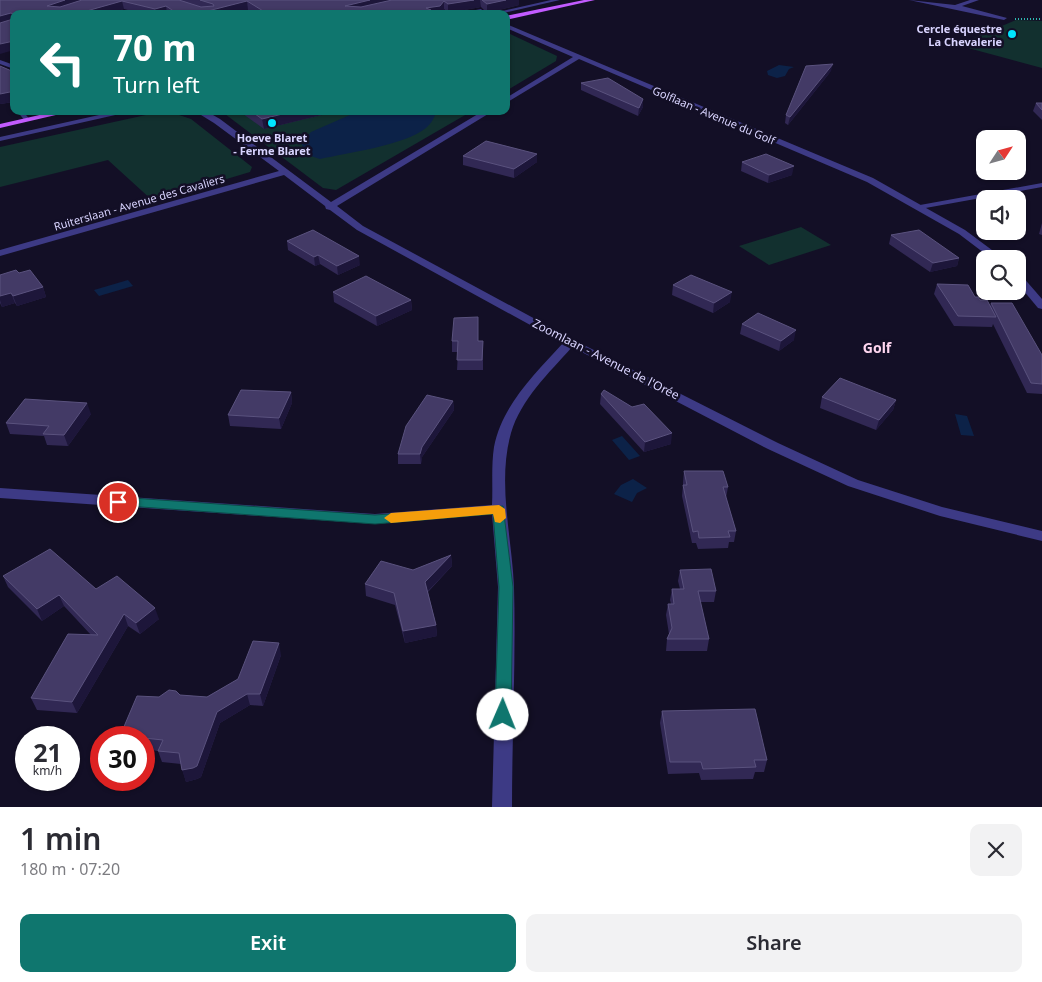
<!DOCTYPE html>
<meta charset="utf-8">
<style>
body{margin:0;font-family:"Noto Sans",sans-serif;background:#f2f2f3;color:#2b2b33;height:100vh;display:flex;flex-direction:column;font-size:19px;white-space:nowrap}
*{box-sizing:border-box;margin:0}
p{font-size:16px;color:#7c7c81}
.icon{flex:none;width:28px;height:28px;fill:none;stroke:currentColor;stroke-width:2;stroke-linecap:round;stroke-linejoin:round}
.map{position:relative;height:807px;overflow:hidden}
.side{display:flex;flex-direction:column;background:#fff;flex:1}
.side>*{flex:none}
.hud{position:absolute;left:10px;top:10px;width:500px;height:105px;border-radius:10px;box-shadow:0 1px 4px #0004;background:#0f766e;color:#fff;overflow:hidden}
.needle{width:32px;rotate:54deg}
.buttons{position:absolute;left:976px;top:130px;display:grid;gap:10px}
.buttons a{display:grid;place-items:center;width:50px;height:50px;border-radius:10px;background:#fff;box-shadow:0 1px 4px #0004;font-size:25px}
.speed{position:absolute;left:15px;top:726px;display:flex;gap:10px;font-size:25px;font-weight:700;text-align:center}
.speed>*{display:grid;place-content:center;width:65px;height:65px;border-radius:50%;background:#fff;box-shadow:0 1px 4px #0004;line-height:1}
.speed small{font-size:12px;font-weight:400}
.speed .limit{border:8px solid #d22;background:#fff;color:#111}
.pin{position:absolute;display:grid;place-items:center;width:42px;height:42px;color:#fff;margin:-21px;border:2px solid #fff;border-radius:50%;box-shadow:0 1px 5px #0007}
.me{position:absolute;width:55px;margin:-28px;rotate:1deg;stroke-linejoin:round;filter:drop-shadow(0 0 4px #0008)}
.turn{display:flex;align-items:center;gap:18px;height:105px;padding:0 20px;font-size:22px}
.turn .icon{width:65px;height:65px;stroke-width:2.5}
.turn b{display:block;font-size:35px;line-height:42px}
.round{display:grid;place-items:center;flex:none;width:52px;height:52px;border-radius:10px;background:#f2f2f3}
.summary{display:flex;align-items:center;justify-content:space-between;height:85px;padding:0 20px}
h1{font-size:30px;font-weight:600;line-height:38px}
.primary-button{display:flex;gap:10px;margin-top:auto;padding:10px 20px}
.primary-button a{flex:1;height:58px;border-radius:10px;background:#0f766e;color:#fff;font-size:20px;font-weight:600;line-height:58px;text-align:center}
.primary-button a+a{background:#f2f2f3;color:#2b2b33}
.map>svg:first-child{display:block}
.green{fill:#12302f}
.water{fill:#0c2248}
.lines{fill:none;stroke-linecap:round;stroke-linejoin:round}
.path{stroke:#2fb8b0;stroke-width:2;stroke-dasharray:1 2;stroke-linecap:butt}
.lane{fill:#3d3a85;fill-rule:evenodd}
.street{fill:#3d3a85;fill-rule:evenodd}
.primary{fill:#c25bff;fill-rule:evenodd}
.wall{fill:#312854}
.shaded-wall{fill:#1d163a}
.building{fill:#433a66;stroke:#5a527e}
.route{fill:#0f766e;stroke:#0a4d48}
.slow{fill:#f59e0b}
.poi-dot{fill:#00e5ff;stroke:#130f26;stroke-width:2}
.labels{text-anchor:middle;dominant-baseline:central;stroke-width:5;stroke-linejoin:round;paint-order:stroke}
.far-poi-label{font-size:11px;font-weight:bold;fill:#d9d4ff;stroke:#130f26;text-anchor:end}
.far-street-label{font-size:11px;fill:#d9d4ff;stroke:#130f26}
.street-label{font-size:12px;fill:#d9d4ff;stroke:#130f26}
.neighbourhood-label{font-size:14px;font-weight:bold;fill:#ffd6f0;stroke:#130f26}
</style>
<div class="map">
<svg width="1042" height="807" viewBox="0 0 1042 807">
<rect width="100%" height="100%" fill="#130f26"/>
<g class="green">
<path d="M1016,20L1042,21V68L957,45Z"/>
<path d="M506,32L557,56L556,61L506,91Z"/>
<path d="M221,111H472L336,190L323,188Z"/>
<path d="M155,113H173L191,119L252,167L250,172L153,201L108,160L0,187V147Z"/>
<path d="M801,227L831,245L769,265L739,246Z"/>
</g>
<g class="water">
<path d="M779,65L794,67L789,69L785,76L777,78L768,75L767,71Z"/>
<path d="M359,111H436C435,117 431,124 426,128C405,145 347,153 320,159C309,156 306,153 301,143L311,132Z"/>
<path d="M128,280L133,286L99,296L94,290Z"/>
<path d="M955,414L967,416L974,436L961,435Z"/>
<path d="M622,436L640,456L629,460L612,440Z"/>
<path d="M633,479L647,488L637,493L632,502L614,494L621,485Z"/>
</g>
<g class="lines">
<path class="path" d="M1015,19H1042"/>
<g class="lane">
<path d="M551,0H560L499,14H489Z"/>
<path d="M481,9L483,11L458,14L460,13Z"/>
<path d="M444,11H446L447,14H442V12Z"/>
<path d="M17,111H23L30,120L29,121H25Z"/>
<path d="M1042,183V187L920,209L916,207L920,205Z"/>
</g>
<g class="street">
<path d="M909,0L955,5L970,0H979L962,6L1007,18L1004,20Z"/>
<path d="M506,24L873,178L965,230L1004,259H992L959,234L867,182L579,59L506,103V98L573,57L506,28Z"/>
<path d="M0,60L14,65V69L0,64Z"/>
<path d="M117,111H133L0,141V137Z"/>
<path d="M184,111H206L220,119L331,202L483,111H493L337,206L363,226L574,340L778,443L858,480L942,507L1042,531V541L940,516L848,486L768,449L572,347C549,373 521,399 511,433C497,483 512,537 514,587C516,660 512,734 512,807H492L498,587L492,514L375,524L0,498V488L375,514L492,505C493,486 491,466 494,447C502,405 535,374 563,343L357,230L330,210L326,209L325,206L284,175L0,256V250L279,171L214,123L201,115Z"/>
<path d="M1018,275L1022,276L1042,299V309L1038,308L1018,284Z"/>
</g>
<g class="primary">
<path d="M584,0H595L506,20V16Z"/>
<path d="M57,111H73L0,128V124Z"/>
</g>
</g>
<g class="wall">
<path d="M0,0H519V5L487,13L481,7L448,13L444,9L441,14H255L248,10L232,14H142L124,9L108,14H14V50Z"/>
<path d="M0,66L14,72V102L0,104Z"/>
<path d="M831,71L788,125L785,123L786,115Z"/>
<path d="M581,83L643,99V107L638,116L581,90Z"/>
<path d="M1036,103H1042V120L1033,111Z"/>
<path d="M239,111H338L264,129Z"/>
<path d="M463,156L537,162L514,178L463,165Z"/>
<path d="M742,162L792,175L768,183L741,171Z"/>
<path d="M1042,223V235L1039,234Z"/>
<path d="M891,235L959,258L957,266L930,272L889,244Z"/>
<path d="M287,241L360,265L338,275L320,264L315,266L288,250Z"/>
<path d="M19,273L43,287L46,297L17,306L15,303L2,307L0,303V275Z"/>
<path d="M937,284L975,297L990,306L991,303L1042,355V394L1027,393L993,324L992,327L954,326L934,294Z"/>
<path d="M673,285L730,302L713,313L672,295Z"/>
<path d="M333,292L411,300L412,310L377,326L334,302Z"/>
<path d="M478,317V341H483V370H457L458,352H452V341Z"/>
<path d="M742,324L794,340L779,351L740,334Z"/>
<path d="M291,392L292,403L281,429L230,426L228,415Z"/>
<path d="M601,394L671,444L644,452L600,404Z"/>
<path d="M822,397L896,400L893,410L876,430L820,408Z"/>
<path d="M453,401L454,410L422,457L421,464H398V454Z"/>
<path d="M91,414L68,446L47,445L44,436L10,434L6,423Z"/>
<path d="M684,471L728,487L726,498L736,531L734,542H729L728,548L698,549L696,543H692L682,496L683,485V482Z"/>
<path d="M451,555L452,566L428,592L436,625L437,636L405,643L395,605L366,596L365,584L413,570Z"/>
<path d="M680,570L716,591L714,602H700L709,639L707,651H666L667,639L669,634L666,615L668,604H671L670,600L672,589H680L678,581Z"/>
<path d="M3,576L96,589L159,619L140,634L128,626L77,713L37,710L31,698L91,635L64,606L42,621L8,587Z"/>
<path d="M281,655L263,706L250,705L220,723L201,777L197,779L186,782L181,764L162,762L158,751L144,749V738H120V736L159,697L180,695L207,697Z"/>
<path d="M662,711L767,760L764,772H755L753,779L701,780L699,773L668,774L660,723Z"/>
</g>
<g class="shaded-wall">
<path d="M65,0H92L51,14L47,6Z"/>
<path d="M370,0H406L348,14L345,6Z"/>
<path d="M474,0H480L481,7L448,13V4Z"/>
<path d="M506,0H519V5L487,13V4Z"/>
<path d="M122,1L124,9L108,14H76Z"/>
<path d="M247,1L248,10L232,14H201L200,13Z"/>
<path d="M444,1V9L441,14H414Z"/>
<path d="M166,6L167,14H156L155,9Z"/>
<path d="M11,13L13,21L0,25V16Z"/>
<path d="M14,41V50L0,54V44Z"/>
<path d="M833,64L831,71L788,125L790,117Z"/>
<path d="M10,92L13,102L0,104V94Z"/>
<path d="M643,99V107L638,116L639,108Z"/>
<path d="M295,111H338L264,129L262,119Z"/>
<path d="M537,154V162L514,178V169Z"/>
<path d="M794,166L792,175L768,183L769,175Z"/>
<path d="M318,255L320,264L315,266L314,257Z"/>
<path d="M359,256L360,265L338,275L337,266Z"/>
<path d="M959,258L957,266L930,272L933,263Z"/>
<path d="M43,287L46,297L17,306L13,296Z"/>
<path d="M732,292L730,302L713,313L714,303Z"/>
<path d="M11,293L15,303L2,307L0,300V296Z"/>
<path d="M411,300L412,310L377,326L376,316Z"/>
<path d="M796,330L794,340L779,351L781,341Z"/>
<path d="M291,392L292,403L281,429L279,418Z"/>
<path d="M896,400L893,410L876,430L879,420Z"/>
<path d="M453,401L454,410L422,457L421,464L420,454L422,447Z"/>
<path d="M87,403L91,414L68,446L64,435Z"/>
<path d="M672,433L671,444L644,452L645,442Z"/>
<path d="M451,555L452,566L426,593L425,582Z"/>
<path d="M59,595L64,606L42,621L37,609Z"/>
<path d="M155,608L159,619L140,634L136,623Z"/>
<path d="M124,614L128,626L77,713L72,702Z"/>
<path d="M436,625L437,636L405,643L403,631Z"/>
<path d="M279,643L281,655L263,706L260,694Z"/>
<path d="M247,694L250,705L220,723L201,777L197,779L186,782L182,770L217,712Z"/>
</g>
<g class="building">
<path d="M0,0H65L47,6L60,7L82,0H179L201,7L214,6L213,4L200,0H370L345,6L361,7L392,0H474L448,4L444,1L440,6L426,8L431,10L414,14H268L247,1L200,13L202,14H178L166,6L155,9L122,1L76,14H14V41L0,44V23L13,19V14L11,13L0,16Z"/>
<path d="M482,0H506L487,4Z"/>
<path d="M833,64L790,117L786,115L806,66Z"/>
<path d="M0,66L14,72V95L10,92L0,94Z"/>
<path d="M608,78L643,99L639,108L581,83Z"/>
<path d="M1036,103H1042V110Z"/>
<path d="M251,111H295L262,119Z"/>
<path d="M486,141L537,154L514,169L463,156Z"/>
<path d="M766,154L794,166L769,175L742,162Z"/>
<path d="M313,230L359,256L337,266L318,255L314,257L287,241Z"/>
<path d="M919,230L959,258L933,263L891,235Z"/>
<path d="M16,270L19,273L30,270L43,287L13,296L11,293L0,296V275Z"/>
<path d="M691,275L732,292L714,303L673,285Z"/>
<path d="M366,276L411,300L376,316L333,292Z"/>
<path d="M937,284L968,285L975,297H978L980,300H987L996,317L958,316Z"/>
<path d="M991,303H1012L1042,355V384L1031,383Z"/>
<path d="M758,313L796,330L781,341L742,324Z"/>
<path d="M478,317V341H483L482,360H457L458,341H452L454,318Z"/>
<path d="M840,378L896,400L879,420L822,397Z"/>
<path d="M241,390L291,392L279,418L228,415Z"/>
<path d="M604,390L632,407L644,404L672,433L645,442L601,394Z"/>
<path d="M427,395L453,401L422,447L420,454H398L406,426Z"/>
<path d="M25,399L87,403L64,435L43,434L49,426L6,423Z"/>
<path d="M684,471H723L728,487H723L736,531H728L730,537L699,538L698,531L693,532L683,485H687Z"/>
<path d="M50,549L96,589L117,576L155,608L136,623L124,614L72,702L31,698L68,634L98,635L59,595L37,609L3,576Z"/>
<path d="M451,555L425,582L436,625L403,631L394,593L365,584L381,561L413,570Z"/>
<path d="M711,569L716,591H698L709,639H667L672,628L668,604H674L672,589H684L680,570Z"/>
<path d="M253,641L279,643L260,694H247L217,712L197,766L193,768L182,770L179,753L158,751L163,740L144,738L120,736L137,696L159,697L169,690L176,691L180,695L207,697L238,679Z"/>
<path d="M755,709L767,760H754L756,767L703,769L701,762H670L662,711Z"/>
</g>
<path class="route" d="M118,497L375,515L503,506L513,587L511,715L509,720L503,722L498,720L495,715L499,587L493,514L375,524L114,505L112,502L114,498Z"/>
<path class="slow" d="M499,505L505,509L506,518L500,523L495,522L493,514L391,523L384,518L391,513Z"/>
<g class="poi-dot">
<circle cx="1012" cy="34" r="5"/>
<circle cx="272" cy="123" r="5"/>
</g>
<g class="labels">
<g class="far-poi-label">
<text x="1002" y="28">Cercle équestre<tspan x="1002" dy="13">La Chevalerie</tspan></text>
<text x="272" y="137" text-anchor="middle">Hoeve Blaret<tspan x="272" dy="13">- Ferme Blaret</tspan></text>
</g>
<g class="far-street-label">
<text transform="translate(714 115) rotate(23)">Golflaan - Avenue du Golf</text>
<text transform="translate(139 202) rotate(-16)">Ruiterslaan - Avenue des Cavaliers</text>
</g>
<g class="street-label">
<text transform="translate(606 359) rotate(27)">Zoomlaan - Avenue de l'Orée</text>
</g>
<g class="neighbourhood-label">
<text x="877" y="347">Golf</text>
</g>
</g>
</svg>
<div class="buttons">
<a><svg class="needle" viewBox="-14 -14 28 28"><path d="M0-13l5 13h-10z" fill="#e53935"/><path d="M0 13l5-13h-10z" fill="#7c7c81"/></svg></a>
<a><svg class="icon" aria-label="sound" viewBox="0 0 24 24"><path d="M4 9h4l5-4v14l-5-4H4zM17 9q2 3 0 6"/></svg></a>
<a><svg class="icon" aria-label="search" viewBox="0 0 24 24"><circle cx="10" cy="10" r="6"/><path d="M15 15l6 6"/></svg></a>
</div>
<div class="speed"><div>21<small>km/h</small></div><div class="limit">30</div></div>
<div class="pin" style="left:118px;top:502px;background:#d93025"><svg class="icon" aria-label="arrive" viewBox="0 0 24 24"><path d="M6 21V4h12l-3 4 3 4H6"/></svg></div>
<svg class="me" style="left:503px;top:715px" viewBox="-20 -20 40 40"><circle r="19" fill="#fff"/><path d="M0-13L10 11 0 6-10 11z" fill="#0f766e"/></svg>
<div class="hud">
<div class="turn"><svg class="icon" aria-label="left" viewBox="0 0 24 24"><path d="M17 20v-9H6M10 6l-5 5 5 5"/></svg><div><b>70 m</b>Turn left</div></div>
</div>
</div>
<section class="side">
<div class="summary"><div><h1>1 min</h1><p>180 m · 07:20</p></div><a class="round"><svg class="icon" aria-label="close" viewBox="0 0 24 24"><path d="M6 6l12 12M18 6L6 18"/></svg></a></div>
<div class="primary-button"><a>Exit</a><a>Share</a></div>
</section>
